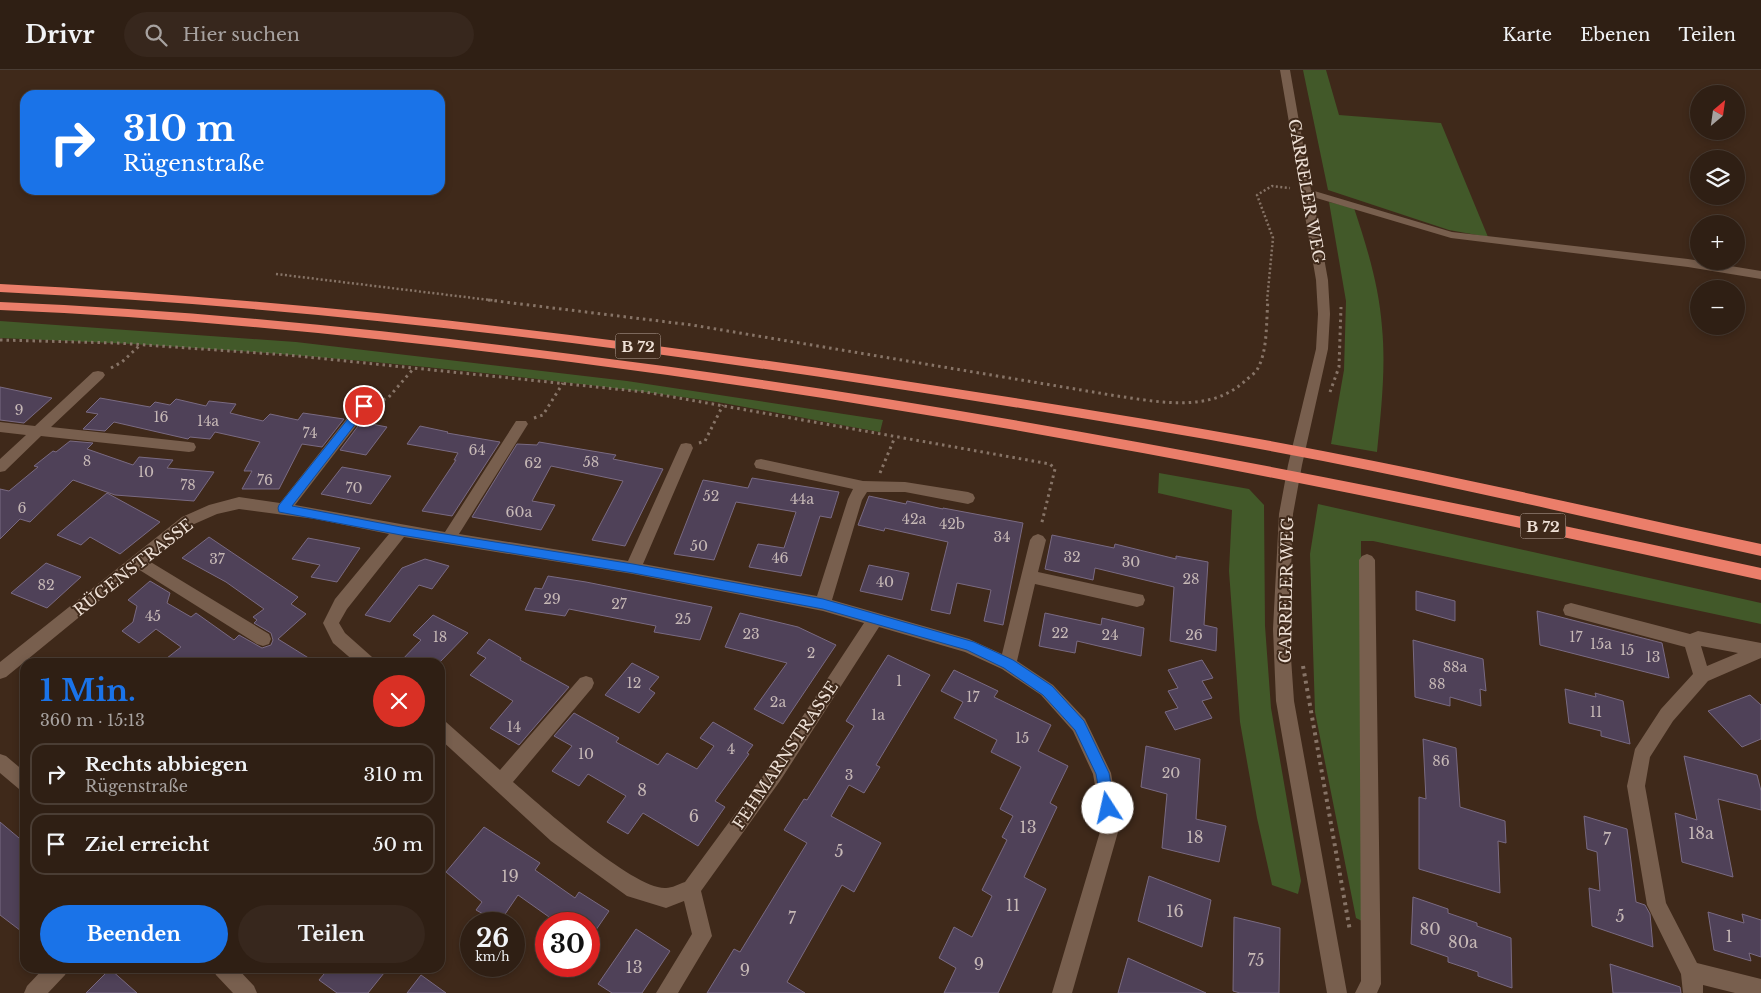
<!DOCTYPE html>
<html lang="de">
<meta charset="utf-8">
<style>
body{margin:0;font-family:"Libre Baskerville",serif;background:#37271d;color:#f1f3f6;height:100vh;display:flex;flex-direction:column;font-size:19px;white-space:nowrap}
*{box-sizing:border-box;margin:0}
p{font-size:16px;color:#a7a2a0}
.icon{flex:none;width:28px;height:28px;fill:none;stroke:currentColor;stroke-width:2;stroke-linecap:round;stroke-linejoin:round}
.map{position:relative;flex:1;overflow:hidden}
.drawer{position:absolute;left:20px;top:588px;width:425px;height:315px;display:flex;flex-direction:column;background:#2f1f14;border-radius:15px;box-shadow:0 2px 8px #0003,0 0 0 1px #4a3d34}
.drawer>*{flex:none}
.banner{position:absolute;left:20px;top:20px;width:425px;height:105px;border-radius:15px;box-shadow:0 2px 8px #0003,0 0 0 1px #4a3d34;background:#1a73e8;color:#fff;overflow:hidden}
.needle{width:32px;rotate:29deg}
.fabs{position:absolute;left:1690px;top:15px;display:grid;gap:10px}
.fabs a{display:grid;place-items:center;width:55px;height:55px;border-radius:50%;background:#2f1f14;box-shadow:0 2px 8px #0003,0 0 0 1px #4a3d34;font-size:25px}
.speed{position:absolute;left:460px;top:842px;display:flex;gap:10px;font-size:25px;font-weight:700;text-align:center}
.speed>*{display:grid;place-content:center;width:65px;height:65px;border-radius:50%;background:#2f1f14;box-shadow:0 2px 8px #0003,0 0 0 1px #4a3d34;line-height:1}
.speed small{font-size:12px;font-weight:400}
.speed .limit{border:8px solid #d22;background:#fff;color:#111}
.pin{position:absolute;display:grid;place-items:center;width:42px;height:42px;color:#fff;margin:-21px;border:2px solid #fff;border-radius:50%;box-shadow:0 1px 5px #0007}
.me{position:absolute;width:55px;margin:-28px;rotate:350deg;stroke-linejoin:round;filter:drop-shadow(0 0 4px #0008)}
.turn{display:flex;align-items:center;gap:18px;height:105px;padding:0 20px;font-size:22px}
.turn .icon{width:65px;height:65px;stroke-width:2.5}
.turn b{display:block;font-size:35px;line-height:42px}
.round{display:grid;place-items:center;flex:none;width:52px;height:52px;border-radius:26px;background:#37271d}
.head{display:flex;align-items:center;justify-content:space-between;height:85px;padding:0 20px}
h1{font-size:30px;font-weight:700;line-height:38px;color:#1a73e8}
.cta{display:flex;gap:10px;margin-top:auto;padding:10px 20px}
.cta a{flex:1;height:58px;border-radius:30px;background:#1a73e8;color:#fff;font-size:20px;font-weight:700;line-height:58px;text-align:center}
.cta a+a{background:#37271d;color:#f1f3f6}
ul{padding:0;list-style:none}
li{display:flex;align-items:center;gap:15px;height:62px;margin:0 10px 8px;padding:0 10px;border:2px solid #4a3d34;border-radius:15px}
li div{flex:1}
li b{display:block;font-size:19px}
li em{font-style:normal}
header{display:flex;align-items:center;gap:30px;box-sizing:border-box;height:70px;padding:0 25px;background:#2f1f14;border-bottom:1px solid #4a3d34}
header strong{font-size:24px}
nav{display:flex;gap:28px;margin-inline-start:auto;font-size:18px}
.search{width:350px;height:45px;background:#37271d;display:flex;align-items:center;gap:12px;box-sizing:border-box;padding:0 18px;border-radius:28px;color:#a7a2a0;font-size:19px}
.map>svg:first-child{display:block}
.green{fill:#425929}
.building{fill:#4f4158;stroke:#796a82}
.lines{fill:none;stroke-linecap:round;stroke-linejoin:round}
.path-far2{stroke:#877467;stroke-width:2.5;stroke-dasharray:2 2.5;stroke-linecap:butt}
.path-far1{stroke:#877467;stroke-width:3;stroke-dasharray:2.5 4;stroke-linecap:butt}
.path{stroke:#877467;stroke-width:4;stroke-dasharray:3 4.5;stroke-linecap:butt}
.minor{fill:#785f4e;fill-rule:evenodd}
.highway{fill:#eb7e6a;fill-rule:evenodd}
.route{fill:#1a73e8;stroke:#114b97}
.labels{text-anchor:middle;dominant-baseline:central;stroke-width:4;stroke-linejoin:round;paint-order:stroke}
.number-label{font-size:14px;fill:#c6b8b6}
.shield{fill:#3f291a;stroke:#baa99e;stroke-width:1}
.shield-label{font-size:15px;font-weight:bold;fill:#eee0d6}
.street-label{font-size:16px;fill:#eee0d6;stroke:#3f291a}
.near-number-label{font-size:16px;fill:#c6b8b6}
</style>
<header>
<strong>Drivr</strong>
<div class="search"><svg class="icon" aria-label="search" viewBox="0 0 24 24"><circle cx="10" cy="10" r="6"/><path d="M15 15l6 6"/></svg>Hier suchen</div>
<nav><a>Karte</a><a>Ebenen</a><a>Teilen</a></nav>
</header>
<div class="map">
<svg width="1761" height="923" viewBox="0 0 1761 923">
<rect width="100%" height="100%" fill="#3f291a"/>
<g class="green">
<path d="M1303,0H1326L1339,45L1441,53L1488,167L1449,160L1328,120Z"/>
<path d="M1329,132L1354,138C1367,177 1379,216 1382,257C1386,299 1381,341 1377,382L1331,374L1344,300L1346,231Z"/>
<path d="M0,251L296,272L627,311L883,350L880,362C828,353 775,342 723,333C646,321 570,313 493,304C329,286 165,274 0,268Z"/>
<path d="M1159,403L1249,419L1264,435L1265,556L1271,638L1301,811L1298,824L1272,815L1257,748L1240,652L1229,501L1232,440L1158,423Z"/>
<path d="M1318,434L1761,533V554L1373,471H1361L1362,851L1356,848L1315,642L1310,484Z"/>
</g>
<g class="building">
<path d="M0,317L52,328L24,353L0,350Z"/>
<path d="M100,328L150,337L155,332L170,335L176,329L206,336L209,331L236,334L230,343L263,351L270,344L298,350L303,343L344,349L322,377L302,374L279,419H242L252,401H244L260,372L215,362L210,369L190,367L188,369L114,352L105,361L83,359L98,344L86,342Z"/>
<path d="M361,352L387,357L366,385L340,380Z"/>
<path d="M420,356L448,362L447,363L500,372L452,446L422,441L456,390H454L458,383L407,374Z"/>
<path d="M70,371L93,373L87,379L133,395L139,387L173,390L167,398L214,402L194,431L115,425L73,410L30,452L20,449L0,469V419L9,421L38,397L34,396L53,381L56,382Z"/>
<path d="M539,372L616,385L613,389L663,399L625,476L592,470L623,411L551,396L532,431L555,435L541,460L472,447L517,374L537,375Z"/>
<path d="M342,397L391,406L371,434L321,424Z"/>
<path d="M752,408L839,422L831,448L820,446L801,506L749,497L758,474L784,478L796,442L736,432L714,490L674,484L703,410L748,418Z"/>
<path d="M107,423L160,452L120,484L90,467L81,475L57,465Z"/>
<path d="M869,426L906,434L907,431L943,439V438L1023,453L1003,555L984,551L991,520L957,513L950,544L931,540L948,472L885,458L884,461L858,455Z"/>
<path d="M1052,465L1114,478L1115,474L1176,489V486L1208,492L1204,555L1217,558L1216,581L1170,571L1174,517L1095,498L1093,510L1045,499Z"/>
<path d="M209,467L298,527L291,534L306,544L278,569L315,592H162L181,577L156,559L139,573L122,561L133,552L137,536L128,530L150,511L170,523L167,533L191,547L196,543L234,570L239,565L262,578L271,575L273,570L271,563L254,553L257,550L253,547L264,539L226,512L182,488Z"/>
<path d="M308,468L360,478L337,512L311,507L320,495L292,489Z"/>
<path d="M425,489L449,496L432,519L419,515L390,552L365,545L402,498Z"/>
<path d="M46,493L81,507L47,538L11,523Z"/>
<path d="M869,495L909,503L902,530L860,521Z"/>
<path d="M548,506L586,512L712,537L700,570L654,562L656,556L569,539L565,546L525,540L535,518L542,519Z"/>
<path d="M1416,521L1455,531V551L1416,540Z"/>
<path d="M1537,541L1662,573L1669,608L1540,575Z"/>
<path d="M740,543L798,557L836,575L783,654L754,639L787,593L725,577Z"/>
<path d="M1045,543L1101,555L1102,548L1144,558L1141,586L1077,571L1075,583L1039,576Z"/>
<path d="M433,545L468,563L440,592H400L421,570L413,565Z"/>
<path d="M489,569L521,588L520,590L569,617L519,675L490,658L513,631L470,605L486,588L477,583Z"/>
<path d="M1413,570L1483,589L1486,621L1480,619L1481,636L1450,627V636L1415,627Z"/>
<path d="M888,585L930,605L876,695L880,697L864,723L849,715L831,746L881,773L854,822L842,815L787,912L805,923H707L734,879L740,882L807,773L784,760L804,729L807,730L854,656L846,651Z"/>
<path d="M1202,590L1213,608L1202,611L1212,628L1202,631L1212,648L1175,660L1165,642L1178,638L1168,621L1178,618L1168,600Z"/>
<path d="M632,593L659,607L649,619L655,623L639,643L605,625Z"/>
<path d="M954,600L998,621L994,627L1051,655L1038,681L1068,696L1050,733L1057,737L1024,807L1046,819L998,923H944L956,898L939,888L954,857L972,867L992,826L982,820L1007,770L1002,767L1013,746L1000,739L1021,697L991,682L997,670L954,648L963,632L941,621Z"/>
<path d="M1565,619L1596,627L1595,623L1623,631L1630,674L1601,666V661L1569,653Z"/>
<path d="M1750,625L1761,635V669L1742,677L1708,641Z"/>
<path d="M574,643L619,668L616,672L658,695L667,683L697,699L714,676L700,668L713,652L753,675L747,683L749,684L715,731L725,737L698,776L643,743L628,764L607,752L626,726L588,704L579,716L552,701L572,676L554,666Z"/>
<path d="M1423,669L1456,678L1460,737L1505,751L1506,773L1498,771L1500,823L1419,799V727L1426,729Z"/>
<path d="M1146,676L1200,689L1196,749L1226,756L1219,792L1162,778L1167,724L1141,717Z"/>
<path d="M1684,686L1757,705L1761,721V740L1718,729L1733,807L1682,792L1675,743L1697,750Z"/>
<path d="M1584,746L1627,759L1636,832L1645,835L1650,844L1653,877L1592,856L1589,818L1600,821L1597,782L1587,779Z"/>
<path d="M0,752L25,773V864L0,845Z"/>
<path d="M484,757L540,793L535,800L575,828L579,822L609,841L589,870V854H559L518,825L499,853L476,840L482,832L446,802Z"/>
<path d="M1149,806L1211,830L1202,877L1138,851Z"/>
<path d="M1413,827L1448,839V843L1477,853V856L1511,868L1512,918L1478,906V902L1448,892V887L1411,874Z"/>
<path d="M1708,842L1744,853L1742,844L1761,850V887L1749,883L1751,891L1714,880Z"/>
<path d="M1234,847L1280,858L1279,923H1240L1233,921Z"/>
<path d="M636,859L670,881L642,923H612L598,914Z"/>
<path d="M1128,888L1206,923H1118Z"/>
<path d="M1610,894L1680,917L1681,923H1613Z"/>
<path d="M329,898H388L368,923H337L319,910Z"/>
<path d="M110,899L137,923H86Z"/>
<path d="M421,905L446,923H407Z"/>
</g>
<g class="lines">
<g class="path-far2">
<path d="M276,204L498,231"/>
<path d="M1267,231L1273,168L1257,125L1272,116L1290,118"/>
</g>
<g class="path-far1">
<path d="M488,230L692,255L1117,326C1160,332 1210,343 1245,311C1249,307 1256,303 1258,298C1268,279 1266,251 1268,230"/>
<path d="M0,270L117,273L288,285L645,322L1050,394L1055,399L1041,456"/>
<path d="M111,298L122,292L139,276"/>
<path d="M1330,322L1339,297L1341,237"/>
<path d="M377,332L388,328L414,298"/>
<path d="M534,348L543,345L563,313"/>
<path d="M699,373L705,371L723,335"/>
<path d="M880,403L895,367"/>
</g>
<path class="path" d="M1303,596L1350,861"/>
<g class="minor">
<path d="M1280,0H1290L1311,120L1452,162L1688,189L1761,201V209L1688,197L1451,168L1313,127L1328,210L1330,244L1328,279L1302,395L1293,444L1289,559L1294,631L1347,923H1327L1276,631L1273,559L1279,444L1288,395L1316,279L1318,244L1316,210Z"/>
<path d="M98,301L103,302L105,305L103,308L51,357L189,372L194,373L196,377L194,381L189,382L41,366L5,401L0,402V389L26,365L0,362V352L35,356L93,302Z"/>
<path d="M364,331L369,333L371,336L369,339L295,435L445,462L516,351H526L528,354L459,464L628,491L679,378L681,374L686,373L691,374L693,378L643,494L817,526L848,429L853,419L756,398L754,394L756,390L761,389L863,411L905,412L968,422L973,424L975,428L973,432L968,434L905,422H867L862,430L832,530L969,569L1002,584L1030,470L1033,466L1038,464L1043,466L1046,470L1038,502L1143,525L1145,530L1143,535L1137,537L1035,514L1017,591L1053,615L1085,649L1111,703L1120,755L1072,923H1052L1102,755L1093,704L1073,661L1041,625L1002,599L965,582L879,557L780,711L701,821L712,866L678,923H656L692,864L684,831L666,838L627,826L551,771L440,669V650L446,652L500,700L580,608L586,606L592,608L594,613L592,618L513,712C540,735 634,820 666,818C672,818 679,814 685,812L768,699L864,553L823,541L633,504L404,467L347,539L339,553L345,563L372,587L374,592H355L333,573L323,553L335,529L389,464L315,449L239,439L217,444L192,455L149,491L269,564L271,569L269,574L263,576L257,574L138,499L6,607L0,609V592L182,447L209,435L239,427L280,433L359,333Z"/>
<path d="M1367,484L1372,486L1375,490L1381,914L1377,923H1355L1361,911L1359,490L1362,486Z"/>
<path d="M1571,533L1690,564L1698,561L1761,573V588L1708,611L1673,651L1650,687L1645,716L1666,833L1697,893L1761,909V923H1735L1703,915V923H1683L1681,904L1647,835L1627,716L1635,679L1661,639L1693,604L1685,577L1565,545L1563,540L1565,535ZM1701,576L1738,583L1707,596Z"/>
<path d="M0,684L6,686L25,702V722L19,719L0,703Z"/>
<path d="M44,898H68L65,905L48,923H24L27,916Z"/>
<path d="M213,898H237L254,916L257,923H233L216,905Z"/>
</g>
<g class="highway">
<path d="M0,214C293,229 583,263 872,306C1023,329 1174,352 1323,381C1470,409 1615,443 1761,474V486C1615,454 1470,420 1323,391C1174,362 1023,338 873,315C583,271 293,236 0,222Z"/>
<path d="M0,232C191,240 381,259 571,284C971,334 1367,412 1761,498V510C1367,423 972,344 571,292C381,268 191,248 0,240Z"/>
</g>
</g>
<path class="route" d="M364,333L369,336L367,339L292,436L401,457L633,494L823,529L974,572L1013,590L1052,616L1084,651L1109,703L1115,738L1113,743L1108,744L1103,743L1096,704L1075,660L1043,625L1004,598L967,580L823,539L633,503L401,465L279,442L278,438L279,435L360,334Z"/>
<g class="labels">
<g class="number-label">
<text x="19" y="340">9</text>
<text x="161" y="347">16</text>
<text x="208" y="351">14a</text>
<text x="310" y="363">74</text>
<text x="477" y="380">64</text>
<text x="87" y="391">8</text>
<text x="591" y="392">58</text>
<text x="533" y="393">62</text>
<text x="146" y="402">10</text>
<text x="265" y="410">76</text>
<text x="188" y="415">78</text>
<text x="354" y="418">70</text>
<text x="711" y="426">52</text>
<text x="802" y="429">44a</text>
<text x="22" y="438">6</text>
<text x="519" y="442">60a</text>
<text x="914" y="449">42a</text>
<text x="952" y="454">42b</text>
<text x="1002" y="467">34</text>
<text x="699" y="476">50</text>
<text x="1072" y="487">32</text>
<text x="780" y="488">46</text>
<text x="217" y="489">37</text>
<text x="1131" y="492">30</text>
<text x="1191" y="509">28</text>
<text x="885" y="512">40</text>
<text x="46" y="515">82</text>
<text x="552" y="529">29</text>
<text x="619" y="534">27</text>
<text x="153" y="546">45</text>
<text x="683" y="549">25</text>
<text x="1060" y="563">22</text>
<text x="751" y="564">23</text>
<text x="1110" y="565">24</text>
<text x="1194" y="565">26</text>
<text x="440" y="567">18</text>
<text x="1576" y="567">17</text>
<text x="1601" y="574">15a</text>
<text x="1627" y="580">15</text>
<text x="811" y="583">2</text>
<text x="1653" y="587">13</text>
<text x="1455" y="597">88a</text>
<text x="899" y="611">1</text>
<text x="634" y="613">12</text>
<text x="1437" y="614">88</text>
<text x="973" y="627">17</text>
<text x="778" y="632">2a</text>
<text x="1596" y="642">11</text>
<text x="878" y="645">1a</text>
<text x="514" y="657">14</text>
<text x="1022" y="668">15</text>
<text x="731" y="679">4</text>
<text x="586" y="684">10</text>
<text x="1441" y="691">86</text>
<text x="1171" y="703">20</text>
<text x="849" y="705">3</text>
</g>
<g class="shield">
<rect x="615.5" y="263.5" width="45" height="25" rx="4"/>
<rect x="1520.5" y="443.5" width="45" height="25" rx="4"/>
</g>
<g class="shield-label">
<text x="638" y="276">B 72</text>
<text x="1543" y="456">B 72</text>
</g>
<g class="street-label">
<text transform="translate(1307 121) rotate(80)">GARRELER WEG</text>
<text transform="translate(133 497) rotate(-38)">RÜGENSTRASSE</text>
<text transform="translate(1286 520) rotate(-89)">GARRELER WEG</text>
<text transform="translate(785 685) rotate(-56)">FEHMARNSTRASSE</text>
</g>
<g class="near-number-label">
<text x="642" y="720">8</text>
<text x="694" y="746">6</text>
<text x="1028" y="757">13</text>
<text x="1701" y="763">18a</text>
<text x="1195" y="767">18</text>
<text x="1607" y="769">7</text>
<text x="839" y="781">5</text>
<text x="510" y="806">19</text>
<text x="1013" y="835">11</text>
<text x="1175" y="841">16</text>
<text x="1620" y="846">5</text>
<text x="792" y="848">7</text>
<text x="1430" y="859">80</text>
<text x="1729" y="866">1</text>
<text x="1463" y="872">80a</text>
<text x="1256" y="890">75</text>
<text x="979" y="894">9</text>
<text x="634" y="897">13</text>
<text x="745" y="900">9</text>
</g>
</g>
</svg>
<div class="fabs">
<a><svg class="needle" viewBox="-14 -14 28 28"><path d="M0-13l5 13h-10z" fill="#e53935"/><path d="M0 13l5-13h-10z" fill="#a7a2a0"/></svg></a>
<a><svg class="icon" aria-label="layers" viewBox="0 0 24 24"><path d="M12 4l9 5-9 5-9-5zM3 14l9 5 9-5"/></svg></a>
<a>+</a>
<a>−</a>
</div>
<div class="speed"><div>26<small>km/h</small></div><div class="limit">30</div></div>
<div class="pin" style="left:364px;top:336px;background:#d93025"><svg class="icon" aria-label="arrive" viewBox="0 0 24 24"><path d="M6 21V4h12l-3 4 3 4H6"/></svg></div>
<svg class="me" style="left:1108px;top:738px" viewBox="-20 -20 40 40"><circle r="19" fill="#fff"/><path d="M0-13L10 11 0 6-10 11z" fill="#1a73e8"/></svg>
<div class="banner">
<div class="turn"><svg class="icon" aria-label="right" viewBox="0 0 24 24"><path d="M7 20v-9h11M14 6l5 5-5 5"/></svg><div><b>310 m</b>Rügenstraße</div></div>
</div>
<section class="drawer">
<div class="head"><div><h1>1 Min.</h1><p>360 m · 15:13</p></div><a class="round" style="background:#d93025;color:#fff"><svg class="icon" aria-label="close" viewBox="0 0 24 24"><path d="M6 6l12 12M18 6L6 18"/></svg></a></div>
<ul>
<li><svg class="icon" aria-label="right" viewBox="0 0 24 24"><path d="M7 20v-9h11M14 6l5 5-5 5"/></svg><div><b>Rechts abbiegen</b><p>Rügenstraße</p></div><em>310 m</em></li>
<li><svg class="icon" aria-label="arrive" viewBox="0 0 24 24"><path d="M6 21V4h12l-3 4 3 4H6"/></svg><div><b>Ziel erreicht</b></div><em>50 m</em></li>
</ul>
<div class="cta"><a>Beenden</a><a>Teilen</a></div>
</section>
</div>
